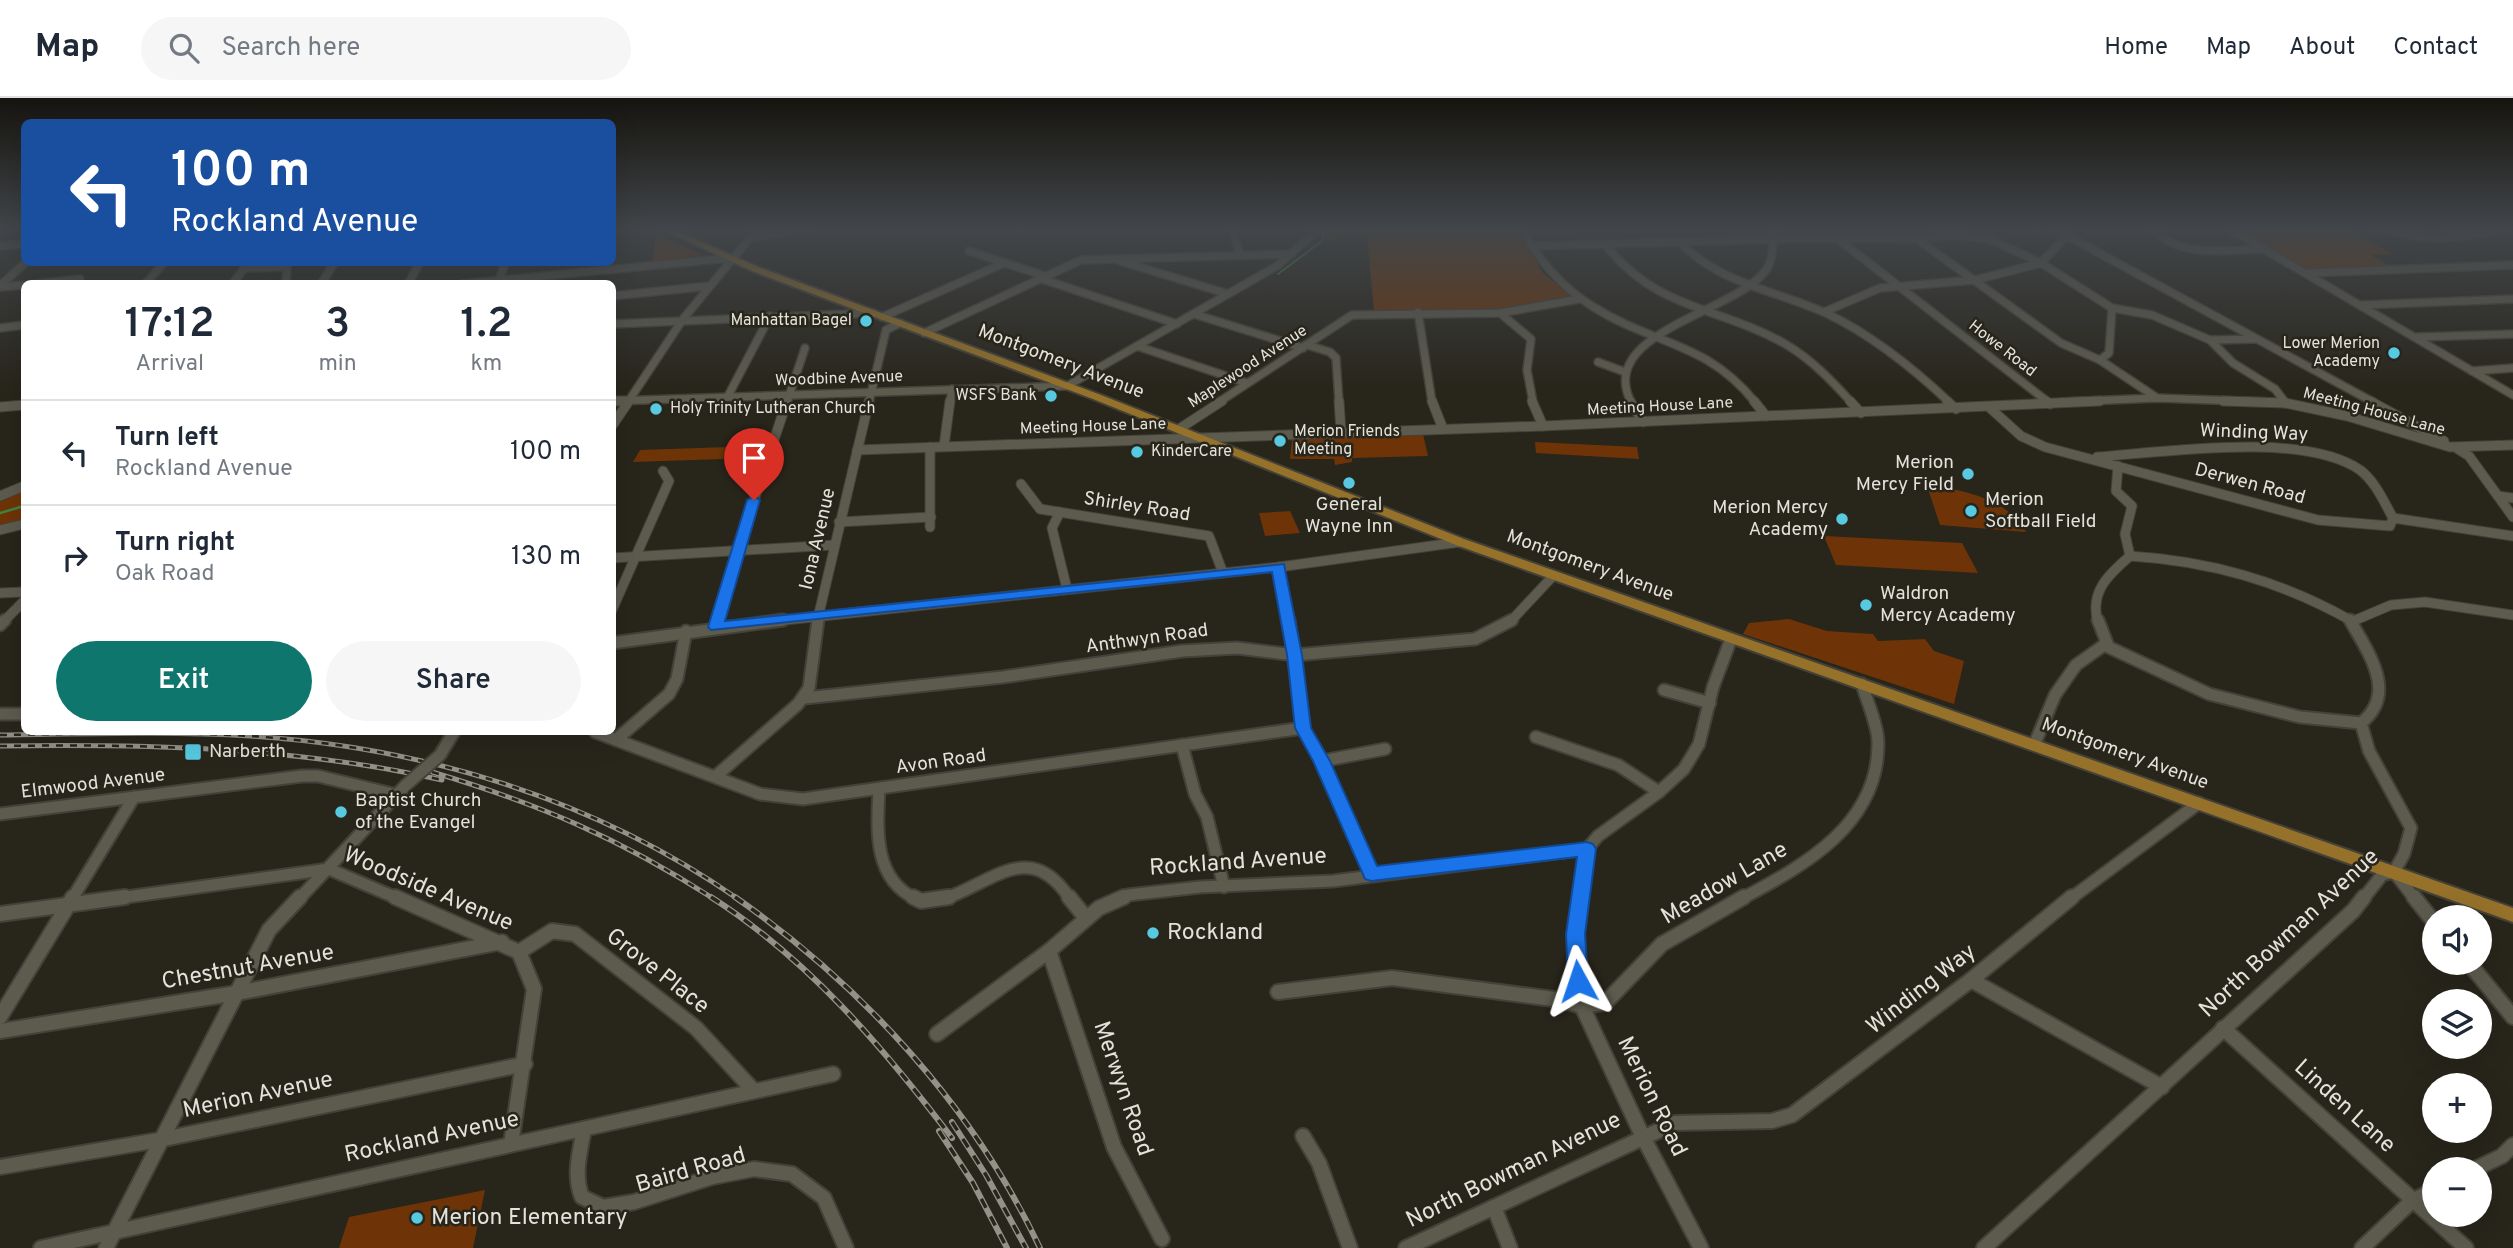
<!DOCTYPE html>
<meta charset="utf-8">
<style>
body{margin:0;font-family:Overpass,sans-serif;background:#f6f6f7;color:#1f2937;height:100vh;display:flex;flex-direction:column;font-size:26px;white-space:nowrap}
*{box-sizing:border-box;margin:0}
p{font-size:23px;color:#747a83}
.icon{flex:none;width:38px;height:38px;fill:none;stroke:currentColor;stroke-width:2;stroke-linecap:round;stroke-linejoin:round}
.map{position:relative;flex:1;overflow:hidden}
.sheet{position:absolute;left:21px;top:182px;width:595px;height:455px;display:flex;flex-direction:column;background:#fff;border-radius:10px;box-shadow:0 7px 28px #0002}
.sheet>*{flex:none}
.guide{position:absolute;left:21px;top:21px;width:595px;height:147px;border-radius:10px;box-shadow:0 7px 28px #0002;background:#1a4fa0;color:#fff;overflow:hidden}
.fabs{position:absolute;left:2422px;top:807px;display:grid;gap:14px}
.fabs a{display:grid;place-items:center;width:70px;height:70px;border-radius:50%;background:#fff;box-shadow:0 7px 28px #0002;font-size:35px}
.pin{position:absolute;display:grid;place-items:center;width:60px;height:60px;color:#fff;margin:-72px -30px;border-radius:50% 50% 50% 0;rotate:-45deg;box-shadow:0 0 7px #0007}
.pin .icon{rotate:45deg}
.me{position:absolute;width:77px;margin:-38px;rotate:355deg;stroke-linejoin:round;filter:drop-shadow(0 0 5px #0008)}
.turn{display:flex;align-items:center;gap:24px;height:147px;padding:0 35px;font-size:32px}
.turn .icon{width:91px;height:91px;stroke-width:2.5}
.turn b{display:block;font-size:49px;line-height:60px}
.eta{display:flex;justify-content:space-evenly;align-items:center;height:119px;text-align:center}
.eta b{font-size:42px;font-weight:600;line-height:49px}
.button{display:flex;gap:14px;margin-top:auto;padding:14px 35px}
.button a{flex:1;height:80px;border-radius:42px;background:#0f766e;color:#fff;font-size:28px;font-weight:600;line-height:80px;text-align:center}
.button a+a{background:#f6f6f7;color:#1f2937}
ul{padding:0;list-style:none}
li{display:flex;align-items:center;gap:21px;height:105px;padding:0 35px;border-top:2px solid #e0e1e3}
li div{flex:1}
li b{display:block;font-size:26px}
li em{font-style:normal}
header{display:flex;align-items:center;gap:42px;box-sizing:border-box;height:98px;padding:0 35px;background:#fff;border-bottom:2px solid #e0e1e3}
header strong{font-size:33px}
nav{display:flex;gap:38px;margin-inline-start:auto;font-size:24px}
.search{width:490px;height:63px;background:#f6f6f7;display:flex;align-items:center;gap:18px;box-sizing:border-box;padding:0 24px;border-radius:38px;color:#747a83;font-size:26px}
.map>svg:first-child{display:block}
.green{fill:#6e3407}
.lines{fill:none;stroke-linecap:round;stroke-linejoin:round}
.stream-far1{stroke:#3f8441;stroke-width:2}
.stream{stroke:#3f8441;stroke-width:2.5}
.minor-far3-casing{stroke:#444138;stroke-width:10}
.minor-far2-casing{stroke:#444138;stroke-width:11}
.minor-far1-casing{stroke:#444138;stroke-width:15}
.minor-casing{stroke:#444138;stroke-width:18}
.major-casing{stroke:#444138;stroke-width:4}
.minor-far3{stroke:#5d5b4e;stroke-width:7}
.minor-far2{stroke:#5d5b4e;stroke-width:9}
.minor-far1{stroke:#5d5b4e;stroke-width:11}
.minor{stroke:#5d5b4e;stroke-width:14}
.major{fill:#95712a;fill-rule:evenodd}
.rail-far1-casing{stroke:#949189;stroke-width:5}
.rail-casing{stroke:#949189;stroke-width:6}
.rail-far1{stroke:#28251b;stroke-width:2.5;stroke-dasharray:7;stroke-linecap:butt}
.rail{stroke:#28251b;stroke-width:3.5;stroke-dasharray:10;stroke-linecap:butt}
.minor-bridge-casing{stroke:#444138;stroke-width:15;stroke-linecap:butt}
.minor-bridge{stroke:#5d5b4e;stroke-width:11}
.route{fill:#1a73e8;stroke:#114b97;stroke-width:2}
.poi-dot{fill:#57c9e1;stroke:#28251b;stroke-width:2.5}
.labels{text-anchor:middle;dominant-baseline:central;stroke-width:5;stroke-linejoin:round;paint-order:stroke}
.far-poi-label{font-size:16px;fill:#e4e2db;stroke:#28251b;text-anchor:end}
.far-street-label{font-size:16px;fill:#e4e2db;stroke:#28251b}
.street-label{font-size:19px;fill:#e4e2db;stroke:#28251b}
.poi-label{font-size:19px;fill:#e4e2db;stroke:#28251b;text-anchor:start}
.near-street-label{font-size:23px;fill:#e4e2db;stroke:#28251b}
.near-poi-label{font-size:23px;fill:#e4e2db;stroke:#28251b;text-anchor:start}
</style>
<header>
<strong>Map</strong>
<div class="search"><svg class="icon" aria-label="search" viewBox="0 0 24 24"><circle cx="10" cy="10" r="6"/><path d="M15 15l6 6"/></svg>Search here</div>
<nav><a>Home</a><a>Map</a><a>About</a><a>Contact</a></nav>
</header>
<div class="map">
<svg width="2513" height="1150" viewBox="0 0 2513 1150">
<rect width="100%" height="100%" fill="#28251b"/>
<g class="green">
<path d="M1327,130H1426L1429,135L1439,134V130C1466,130 1491,134 1519,133L1542,174L1572,199L1505,213L1374,212L1367,137L1345,135L1333,142L1319,138Z"/>
<path d="M2234,130H2344L2393,156L2371,157L2392,169L2307,172Z"/>
<path d="M657,136L703,157L652,164Z"/>
<path d="M1423,336L1428,358L1352,360V364L1335,367L1334,361H1290L1292,341Z"/>
<path d="M1535,344L1637,349L1639,361L1536,355Z"/>
<path d="M728,349L723,361L633,364L640,352Z"/>
<path d="M24,388V426L0,432V398Z"/>
<path d="M1927,388C1960,390 2010,402 2026,434L1940,427Z"/>
<path d="M1290,413L1300,435L1265,438L1259,415Z"/>
<path d="M1824,438L1962,445L1978,475L1836,467Z"/>
<path d="M1789,521L1827,533L1873,536L1878,543L1925,541L1934,553L1964,563L1954,606L1743,536L1749,525Z"/>
<path d="M485,1092L473,1150H339L349,1119Z"/>
</g>
<g class="lines">
<path class="stream-far1" d="M1278,176L1322,143L1323,136L1332,130"/>
<path class="stream" d="M0,415L24,408"/>
<g class="minor-far3-casing">
<g id="minor-far3">
<path d="M1232,130L1240,157"/>
<path d="M1521,130C1539,162 1560,188 1592,208C1653,247 1706,243 1755,304"/>
<path d="M2053,130L2373,304"/>
<path d="M2228,130L2513,297"/>
<path d="M2379,130C2422,144 2462,142 2505,130"/>
<path d="M2445,130L2468,136"/>
<path d="M2156,134C2183,160 2228,152 2262,151"/>
<path d="M750,140L810,130"/>
<path d="M1838,141L2048,304"/>
<path d="M1917,141L2061,245L2100,262L2157,300"/>
<path d="M1680,144C1721,187 1776,192 1828,216C1873,238 1913,270 1949,304"/>
<path d="M1605,146C1656,213 1720,208 1787,247C1812,262 1832,283 1851,304"/>
<path d="M0,148L24,146"/>
<path d="M1531,148L1816,140L1917,141L1950,137L1990,141L2041,165L2112,210L2152,217L2210,242L2233,265L2275,291L2285,304"/>
<path d="M969,153L1045,178"/>
<path d="M1120,163L1228,196"/>
<path d="M244,170L287,169L286,186"/>
<path d="M2306,175L2513,167"/>
<path d="M1039,180L1177,226"/>
<path d="M36,186L80,181"/>
<path d="M145,186L163,166"/>
<path d="M232,186L248,166"/>
<path d="M321,186L335,164"/>
<path d="M408,186L420,164"/>
<path d="M462,186L729,160"/>
<path d="M497,186L506,164"/>
<path d="M0,188L26,164"/>
<path d="M0,189L24,187"/>
<path d="M612,198L709,188"/>
<path d="M2361,207L2513,201"/>
<path d="M1418,214L1432,304"/>
<path d="M1824,214L1880,190L1975,182L2041,165L2067,137"/>
<path d="M1500,215L1531,241L1527,272L1533,304"/>
<path d="M1194,216L1303,250"/>
<path d="M882,219L1004,165"/>
<path d="M612,226L873,215"/>
<path d="M0,230L24,227"/>
<path d="M924,235L1081,162L1292,156"/>
<path d="M2418,239L2513,236"/>
<path d="M2210,242L2256,241"/>
<path d="M1307,247L1330,254L1336,260L1339,304"/>
<path d="M1137,248L1247,285"/>
<path d="M2100,262L2109,255L2112,210"/>
<path d="M1598,264L1625,274"/>
<path d="M2472,273L2513,270"/>
<path d="M728,298L770,218"/>
<path d="M612,303L1067,288L1277,168L1320,130"/>
<path d="M628,304L683,221L758,130"/>
<path d="M787,304L805,250"/>
<path d="M869,304L886,232L900,225"/>
<path d="M950,304L952,291"/>
<path d="M1219,304L1352,217L1500,215L1579,201"/>
<path d="M1631,304C1596,234 1735,215 1766,172C1774,161 1773,143 1773,130"/>
<path d="M2062,304L2157,300L2268,304"/>
</g>
</g>
<g class="minor-far2-casing">
<g id="minor-far2">
<path d="M612,303H625"/>
<path d="M1339,303L1341,334"/>
<path d="M1432,303L1443,331"/>
<path d="M1532,303L1543,328"/>
<path d="M1630,303L1643,324"/>
<path d="M1754,303L1766,318"/>
<path d="M1850,303L1861,315"/>
<path d="M1947,303L1956,311"/>
<path d="M2046,303L2050,306"/>
<path d="M2223,303L2285,305L2347,318L2450,349L2513,347"/>
<path d="M2283,303L2285,305"/>
<path d="M2370,303L2444,343"/>
<path d="M0,309L24,307"/>
<path d="M1990,310L2021,338L2045,349L2318,422L2390,428L2393,420L2513,438"/>
<path d="M612,328L629,303"/>
<path d="M1179,331L1222,303"/>
<path d="M944,348L950,303"/>
<path d="M930,349V429"/>
<path d="M2458,351L2469,358L2513,419"/>
<path d="M857,352L1543,328L2100,303"/>
<path d="M2097,359C2165,354 2303,333 2360,372C2375,383 2384,404 2393,420"/>
<path d="M1021,386L1040,411L1209,438L1223,475"/>
<path d="M0,398L24,388"/>
<path d="M2498,398L2513,400"/>
<path d="M1060,414L1052,430L1067,491"/>
<path d="M839,424L931,419"/>
<path d="M0,432L24,426"/>
<path d="M2130,458C2210,463 2280,483 2350,522"/>
<path d="M612,460L834,447"/>
<path d="M1279,469L1289,524"/>
<path d="M0,495L24,494"/>
<path d="M612,512L669,383L663,373"/>
<path d="M3,524L24,503"/>
<path d="M717,524L737,453L787,303"/>
<path d="M767,524L1279,469L1460,444"/>
<path d="M817,524L869,303"/>
<path d="M1510,524L1553,478"/>
<path d="M2098,524C2089,494 2109,476 2130,458L2125,436L2132,408L2116,393L2118,368"/>
<path d="M2351,524L2391,507L2425,504L2513,517"/>
</g>
</g>
<g class="minor-far1-casing">
<g id="minor-far1">
<path d="M1289,522L1303,630L1322,663L1372,776"/>
<path d="M2350,522C2367,553 2399,595 2361,625L2369,653L2411,730L2404,756L2394,774L2382,777L2363,801"/>
<path d="M0,527L5,522"/>
<path d="M716,529L718,522"/>
<path d="M612,545L783,522"/>
<path d="M2104,547L2209,596L2300,619L2361,625"/>
<path d="M1664,592L1710,605"/>
<path d="M805,600L1003,579L1182,553L1237,550L1295,557L1475,541L1512,522"/>
<path d="M0,616H24"/>
<path d="M595,634L760,696L803,701L1303,630"/>
<path d="M1536,639L1618,667L1659,694"/>
<path d="M618,640L669,596L677,581L686,533"/>
<path d="M2035,645L2055,597L2076,567L2107,545L2098,522"/>
<path d="M1182,647L1195,696L1207,719L1224,789"/>
<path d="M440,657L454,634"/>
<path d="M1322,663L1385,651"/>
<path d="M716,678L798,606L809,590L818,522"/>
<path d="M879,691C877,732 873,781 916,801"/>
<path d="M0,716L302,678H318L397,697"/>
<path d="M2394,774L2415,801"/>
<path d="M72,801L134,699"/>
<path d="M112,801L329,771L399,801"/>
<path d="M299,801L406,687"/>
<path d="M944,801C993,784 1031,740 1070,801"/>
<path d="M1120,801L1128,797L1200,789L1333,783L1587,751"/>
<path d="M1580,801L1587,751L1598,738L1659,694L1684,671L1699,646L1713,589L1731,541"/>
<path d="M1741,801C1805,767 1880,726 1878,643C1877,624 1867,604 1862,586"/>
<path d="M2070,801L2199,705"/>
</g>
</g>
<g class="minor-casing">
<g id="minor">
<path d="M395,799L519,854L534,891L511,1046"/>
<path d="M913,799L921,803L949,799"/>
<path d="M1069,799L1086,820"/>
<path d="M1580,799L1575,836L1582,908L1642,1037L1701,1150"/>
<path d="M2414,799L2434,824"/>
<path d="M0,816L125,799"/>
<path d="M1049,853L1114,1049L1162,1141"/>
<path d="M519,854L552,833L575,836L696,930L754,993"/>
<path d="M2468,864L2513,919"/>
<path d="M1971,882L2162,989"/>
<path d="M1278,894L1392,880L1561,902L1582,908L1605,905L1662,846L1744,799"/>
<path d="M0,919L73,799"/>
<path d="M2223,930L2466,1150"/>
<path d="M0,933L237,895L502,844"/>
<path d="M937,936L1049,853L1099,810L1124,799"/>
<path d="M584,1031C580,1054 573,1077 582,1099L603,1109L634,1104L712,1079L754,1071L792,1076L824,1100L846,1150"/>
<path d="M1303,1038L1319,1065L1350,1150"/>
<path d="M0,1069L159,1042L525,966"/>
<path d="M2475,1071L2502,1058L2513,1047"/>
<path d="M1494,1109L1510,1150"/>
<path d="M41,1150L833,976"/>
<path d="M106,1150L269,832L300,799"/>
<path d="M1406,1150L1675,1025L1772,1023L1792,1017L1971,882L2072,799"/>
<path d="M1984,1150L2353,813L2364,799"/>
<path d="M2362,1150L2412,1103L2434,1092"/>
</g>
</g>
<g class="major-casing">
<path id="major" d="M659,130H670L758,169L1101,297L1464,441L2513,810V824L1456,447L1093,301L752,173Z"/>
</g>
<use href="#minor-far3" class="minor-far3"/>
<use href="#minor-far2" class="minor-far2"/>
<use href="#minor-far1" class="minor-far1"/>
<use href="#minor" class="minor"/>
<use href="#major" class="major"/>
<g class="rail-far1-casing">
<g id="rail-far1">
<path d="M0,637C83,636 167,633 250,638C423,649 595,701 738,801"/>
<path d="M0,648C149,646 296,649 442,682"/>
<path d="M432,674C539,706 619,740 714,801"/>
</g>
</g>
<g class="rail-casing">
<g id="rail">
<path d="M711,799C808,861 883,949 952,1040"/>
<path d="M735,799C862,887 974,1010 1040,1150"/>
<path d="M952,1024L986,1077L1026,1150"/>
<path d="M939,1033L973,1085L1007,1150"/>
</g>
</g>
<use href="#rail-far1" class="rail-far1"/>
<use href="#rail" class="rail"/>
<g class="minor-bridge-casing">
<path id="minor-bridge" d="M406,687L440,657"/>
</g>
<use href="#minor-bridge" class="minor-bridge"/>
</g>
<linearGradient id="sky" x2="0" y2="1"><stop stop-color="#16140f"/><stop offset="0.45" stop-color="#42464a"/><stop offset="1" stop-color="#42464a" stop-opacity="0"/></linearGradient>
<rect width="2513" height="291" fill="url(#sky)"/>
<path class="route" d="M754,398L760,402L725,523L1284,466L1302,557L1311,630L1330,663L1377,768L1587,744L1593,746L1596,751L1585,836L1588,883L1585,889H1571L1568,883L1566,836L1577,759L1371,783L1365,781L1313,663L1295,630L1287,557L1272,474L711,532L708,529L747,402Z"/>
<g class="poi-dot">
<circle cx="866" cy="223" r="7"/>
<circle cx="2394" cy="255" r="7"/>
<circle cx="1051" cy="298" r="7"/>
<circle cx="656" cy="311" r="7"/>
<circle cx="1280" cy="343" r="7"/>
<circle cx="1137" cy="354" r="7"/>
<circle cx="1968" cy="376" r="7"/>
<circle cx="1349" cy="385" r="7"/>
<circle cx="1971" cy="413" r="7"/>
<circle cx="1842" cy="421" r="7"/>
<circle cx="1866" cy="507" r="7"/>
<rect x="184" y="645" width="18" height="18" rx="3.5"/>
<circle cx="341" cy="714" r="7"/>
<circle cx="1153" cy="835" r="7"/>
<circle cx="417" cy="1120" r="7"/>
</g>
<g class="labels">
<g class="far-poi-label">
<text x="852" y="223">Manhattan Bagel</text>
<text x="2380" y="246">Lower Merion<tspan x="2380" dy="18">Academy</tspan></text>
<text x="1037" y="298">WSFS Bank</text>
<text x="670" y="311" text-anchor="start">Holy Trinity Lutheran Church</text>
<text x="1294" y="334" text-anchor="start">Merion Friends<tspan x="1294" dy="18">Meeting</tspan></text>
<text x="1151" y="354" text-anchor="start">KinderCare</text>
</g>
<g class="far-street-label">
<text transform="translate(2002 251) rotate(38)">Howe Road</text>
<text transform="translate(1248 269) rotate(-33)">Maplewood Avenue</text>
<text transform="translate(839 281) rotate(-2)">Woodbine Avenue</text>
<text transform="translate(1660 309) rotate(-3)">Meeting House Lane</text>
<text transform="translate(2374 314) rotate(15)">Meeting House Lane</text>
<text transform="translate(1093 329) rotate(-2)">Meeting House Lane</text>
</g>
<g class="street-label">
<text transform="translate(1061 264) rotate(21)">Montgomery Avenue</text>
<text transform="translate(2254 335) rotate(2)">Winding Way</text>
<text transform="translate(2250 386) rotate(15)">Derwen Road</text>
<text transform="translate(1137 409) rotate(9)">Shirley Road</text>
<text transform="translate(818 441) rotate(-77)">Iona Avenue</text>
<text transform="translate(1590 468) rotate(20)">Montgomery Avenue</text>
<text transform="translate(1147 541) rotate(-8)">Anthwyn Road</text>
<text transform="translate(2125 656) rotate(20)">Montgomery Avenue</text>
<text transform="translate(941 664) rotate(-8)">Avon Road</text>
<text transform="translate(93 686) rotate(-7)">Elmwood Avenue</text>
</g>
<g class="poi-label">
<text x="1954" y="365" text-anchor="end">Merion<tspan x="1954" dy="22">Mercy Field</tspan></text>
<text x="1985" y="402">Merion<tspan x="1985" dy="22">Softball Field</tspan></text>
<text x="1349" y="407" text-anchor="middle">General<tspan x="1349" dy="22">Wayne Inn</tspan></text>
<text x="1828" y="410" text-anchor="end">Merion Mercy<tspan x="1828" dy="22">Academy</tspan></text>
<text x="1880" y="496">Waldron<tspan x="1880" dy="22">Mercy Academy</tspan></text>
<text x="209" y="654">Narberth</text>
<text x="355" y="703">Baptist Church<tspan x="355" dy="22">of the Evangel</tspan></text>
</g>
<g class="near-street-label">
<text transform="translate(1238 765) rotate(-4)">Rockland Avenue</text>
<text transform="translate(1725 786) rotate(-30)">Meadow Lane</text>
<text transform="translate(428 792) rotate(23)">Woodside Avenue</text>
<text transform="translate(2290 836) rotate(-43)">North Bowman Avenue</text>
<text transform="translate(248 870) rotate(-10)">Chestnut Avenue</text>
<text transform="translate(657 874) rotate(38)">Grove Place</text>
<text transform="translate(1922 892) rotate(-38)">Winding Way</text>
<text transform="translate(1122 991) rotate(71)">Merwyn Road</text>
<text transform="translate(258 998) rotate(-12)">Merion Avenue</text>
<text transform="translate(1651 999) rotate(64)">Merion Road</text>
<text transform="translate(2344 1009) rotate(42)">Linden Lane</text>
<text transform="translate(432 1040) rotate(-12)">Rockland Avenue</text>
<text transform="translate(691 1073) rotate(-16)">Baird Road</text>
<text transform="translate(1514 1073) rotate(-26)">North Bowman Avenue</text>
</g>
<g class="near-poi-label">
<text x="1167" y="835">Rockland</text>
<text x="431" y="1120">Merion Elementary</text>
</g>
</g>
</svg>
<div class="fabs">
<a><svg class="icon" aria-label="sound" viewBox="0 0 24 24"><path d="M4 9h4l5-4v14l-5-4H4zM17 9q2 3 0 6"/></svg></a>
<a><svg class="icon" aria-label="layers" viewBox="0 0 24 24"><path d="M12 4l9 5-9 5-9-5zM3 14l9 5 9-5"/></svg></a>
<a>+</a>
<a>−</a>
</div>
<div class="pin" style="left:754px;top:402px;background:#d93025"><svg class="icon" aria-label="arrive" viewBox="0 0 24 24"><path d="M6 21V4h12l-3 4 3 4H6"/></svg></div>
<svg class="me" style="left:1578px;top:883px" viewBox="-20 -20 40 40"><path d="M0-17L14 15 0 8-14 15z" fill="#1a73e8" stroke="#fff" stroke-width="4"/></svg>
<div class="guide">
<div class="turn"><svg class="icon" aria-label="left" viewBox="0 0 24 24"><path d="M17 20v-9H6M10 6l-5 5 5 5"/></svg><div><b>100 m</b>Rockland Avenue</div></div>
</div>
<section class="sheet">
<div class="eta">
<div><b>17:12</b><p>Arrival</p></div>
<div><b>3</b><p>min</p></div>
<div><b>1.2</b><p>km</p></div>
</div>
<ul>
<li><svg class="icon" aria-label="left" viewBox="0 0 24 24"><path d="M17 20v-9H6M10 6l-5 5 5 5"/></svg><div><b>Turn left</b><p>Rockland Avenue</p></div><em>100 m</em></li>
<li><svg class="icon" aria-label="right" viewBox="0 0 24 24"><path d="M7 20v-9h11M14 6l5 5-5 5"/></svg><div><b>Turn right</b><p>Oak Road</p></div><em>130 m</em></li>
</ul>
<div class="button"><a>Exit</a><a>Share</a></div>
</section>
</div>
